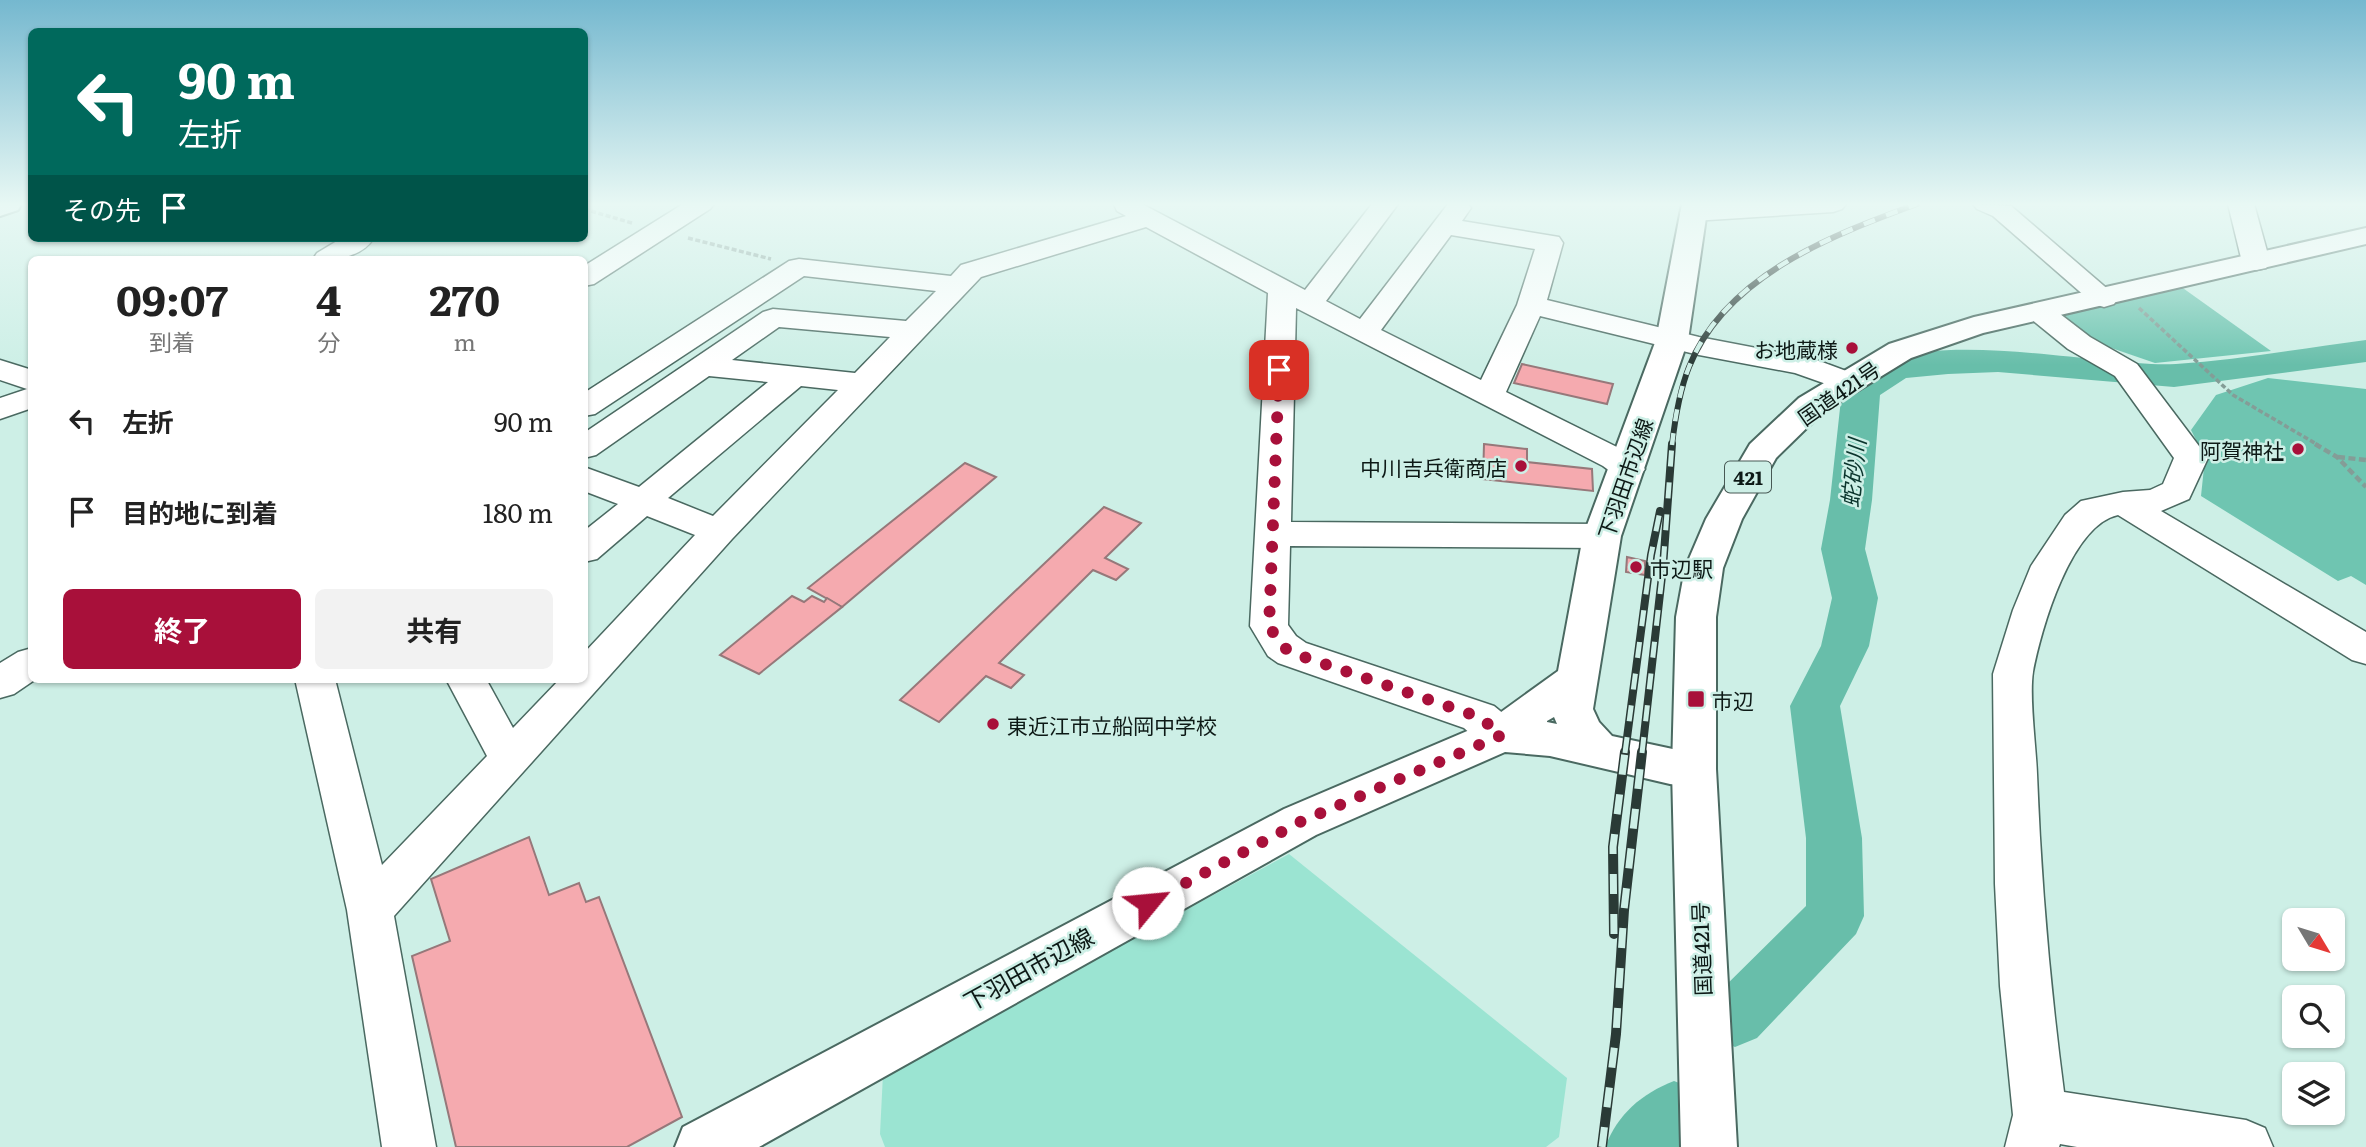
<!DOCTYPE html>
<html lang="ja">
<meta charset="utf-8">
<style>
body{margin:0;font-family:Literata,"Noto Sans JP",serif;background:#f2f2f2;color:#222;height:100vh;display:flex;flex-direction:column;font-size:26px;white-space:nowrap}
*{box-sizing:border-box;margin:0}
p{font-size:23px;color:#767676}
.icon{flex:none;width:38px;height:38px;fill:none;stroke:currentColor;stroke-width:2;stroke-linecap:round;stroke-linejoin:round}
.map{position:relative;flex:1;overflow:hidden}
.side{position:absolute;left:28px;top:256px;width:560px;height:427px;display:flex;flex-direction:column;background:#fff;border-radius:10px;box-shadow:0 2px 5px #0004}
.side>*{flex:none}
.top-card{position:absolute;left:28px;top:28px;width:560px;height:214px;border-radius:10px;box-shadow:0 2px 5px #0004;background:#00695c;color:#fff;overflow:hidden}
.needle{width:46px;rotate:128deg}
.fabs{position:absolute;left:2282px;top:908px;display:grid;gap:14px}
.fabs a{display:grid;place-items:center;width:63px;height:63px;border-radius:10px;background:#fff;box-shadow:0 2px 5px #0004;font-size:35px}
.pin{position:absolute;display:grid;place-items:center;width:60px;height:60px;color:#fff;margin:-30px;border-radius:14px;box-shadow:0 4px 10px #0006}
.me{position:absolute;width:77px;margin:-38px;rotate:62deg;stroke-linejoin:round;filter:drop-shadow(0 0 5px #0008)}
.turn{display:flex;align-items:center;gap:24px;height:147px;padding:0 35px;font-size:32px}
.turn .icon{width:91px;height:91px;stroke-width:2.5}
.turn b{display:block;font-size:49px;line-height:60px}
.then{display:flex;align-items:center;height:66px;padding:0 35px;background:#0003;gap:14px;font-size:26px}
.eta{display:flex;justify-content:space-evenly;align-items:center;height:119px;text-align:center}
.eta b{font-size:42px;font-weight:700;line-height:49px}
.action{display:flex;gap:14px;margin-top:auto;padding:14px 35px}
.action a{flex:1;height:80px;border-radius:10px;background:#a8103a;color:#fff;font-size:28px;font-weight:700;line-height:80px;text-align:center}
.action a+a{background:#f2f2f2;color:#222}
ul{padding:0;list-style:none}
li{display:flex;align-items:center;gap:21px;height:91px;padding:0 35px}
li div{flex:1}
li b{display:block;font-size:26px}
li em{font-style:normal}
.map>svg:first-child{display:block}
.green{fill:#9be4d2}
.forest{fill:#6fc5b1}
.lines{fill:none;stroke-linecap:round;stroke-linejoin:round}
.river{fill:#68beaa;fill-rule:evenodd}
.building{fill:#f5aaaf;stroke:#96787a;stroke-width:2}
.minor-casing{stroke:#4a6961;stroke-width:3}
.major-casing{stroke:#4a6961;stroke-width:4}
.highway-casing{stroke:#4a6961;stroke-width:4}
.path-far1{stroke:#849d97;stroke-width:3.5;stroke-dasharray:5 2.5;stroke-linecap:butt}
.path{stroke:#849d97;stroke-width:4.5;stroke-dasharray:7 3.5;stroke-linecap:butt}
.minor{fill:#fff;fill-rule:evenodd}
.major{fill:#fff;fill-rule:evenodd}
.highway{fill:#fff;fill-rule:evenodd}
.rail-far2-casing{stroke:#2a3a36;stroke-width:6}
.rail-far1-casing{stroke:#2a3a36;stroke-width:8}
.rail-casing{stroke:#2a3a36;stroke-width:10}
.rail-far2{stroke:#cdefe6;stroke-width:4.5;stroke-dasharray:12;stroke-linecap:butt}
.rail-far1{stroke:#cdefe6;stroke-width:5;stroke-dasharray:16;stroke-linecap:butt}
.rail{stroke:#cdefe6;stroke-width:7;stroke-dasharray:20;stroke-linecap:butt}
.route{stroke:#a8103a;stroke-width:12;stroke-dasharray:0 21.6}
.poi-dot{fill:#a8103a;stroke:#cdefe6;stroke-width:2.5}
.labels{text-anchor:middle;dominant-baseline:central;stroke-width:5;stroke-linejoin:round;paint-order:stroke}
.shield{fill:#cdefe6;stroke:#475954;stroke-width:2}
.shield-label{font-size:19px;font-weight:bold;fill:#0d1916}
.poi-label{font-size:21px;fill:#0d1916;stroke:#cdefe6;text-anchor:end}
.street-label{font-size:21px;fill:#0d1916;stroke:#cdefe6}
.water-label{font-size:23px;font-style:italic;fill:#0b352d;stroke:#cdefe6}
.near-street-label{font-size:24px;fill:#0d1916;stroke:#cdefe6}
</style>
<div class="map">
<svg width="2366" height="1147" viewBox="0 0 2366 1147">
<rect width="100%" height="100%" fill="#cdefe6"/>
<path class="green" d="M1289,854L1567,1078L1559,1137L1546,1147H885L880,1134L883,1074Z"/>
<g class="forest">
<path d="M2180,286L2271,351L2155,363L2091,341L2062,315Z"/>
<path d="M2268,378L2366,389V585L2351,576L2338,581L2201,496L2205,458L2191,430L2216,395Z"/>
</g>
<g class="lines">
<g class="river">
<path d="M2366,340V362L2174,387L1998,372L1948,374L1906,378L1880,395L1872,500L1865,549L1878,598L1869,646L1840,706L1862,838L1864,916L1856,934L1757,1038L1735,1047L1713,1038L1704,1018L1713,998L1806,906V838L1790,706L1821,646L1832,598L1821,549L1830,500L1842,390C1893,315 2098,369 2176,364C2239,360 2303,348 2366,340Z"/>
<path d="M1674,1081L1697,1090L1707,1113L1697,1136L1686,1147H1605C1618,1114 1641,1094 1674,1081Z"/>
</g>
</g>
<g class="building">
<path d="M1522,364L1613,384L1607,404L1514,383Z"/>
<path d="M1484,444L1527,449V462L1592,469L1593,491L1483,479Z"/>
<path d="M965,463L996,477L842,607L808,588Z"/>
<path d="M1104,507L1141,523L1105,558L1128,569L1116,580L1093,570L999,663L1024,675L1011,688L986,676L939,722L900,700Z"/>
<path d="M1627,557L1645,561V575L1626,572Z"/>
<path d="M792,596L804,602L812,596L824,602L827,598L842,607L759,674L720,655Z"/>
<path d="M529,837L549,895L579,883L586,902L599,897L682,1117L627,1147H456L412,956L450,941L431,879Z"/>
</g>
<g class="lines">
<g class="minor-casing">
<g id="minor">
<path d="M683,204H714L710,209L594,284L584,286V266Z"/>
<path d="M1114,204H1142L1305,290L1372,204H1398L1326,301L1360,319L1448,204H1468L1471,208L1462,221L1559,237L1563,243L1547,300L1699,337L1814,359L1857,375L1861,382L1857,389L1846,391L1795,373L1699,355L1540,316L1506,392L1627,452L1645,469L1640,476C1624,481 1616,476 1603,466L1296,308L1291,522L1602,524L1615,528L1620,536L1615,544L1602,548L1290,546L1288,625L1296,636L1306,643L1494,706L1516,724L1522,735L1516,746C1491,754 1483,744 1464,728L1278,663L1268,656L1250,626L1268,293L1146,227L981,277L732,539L394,916L436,1147H382L347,910L295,679H335L382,865L487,756L446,679H486L513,728L560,679H584V653L695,535L647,516L597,559L584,562V531L618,504L584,491V467L639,487L768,382L709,376L596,455L584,458V433L763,312L773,309L906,321L936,291L804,276L595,414L584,416V393L789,261L799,259L951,276L961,265L1126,216L1117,211ZM1451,235L1535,249L1517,305L1481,380L1381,330ZM779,327L890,337L855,373L732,360ZM801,386L838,390L713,516L668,498Z"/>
<path d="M1710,204H1846L1842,209L1833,212L1693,221L1684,218L1680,213L1684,208Z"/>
<path d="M1973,204L2011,206L2118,298L2114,304L2104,307L2094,304L1993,216L1977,209Z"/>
<path d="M2228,204H2254L2270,262L2266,268L2256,270L2246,268L2242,262Z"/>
<path d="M342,238H374C360,259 336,259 313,259L317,253Z"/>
<path d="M2041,304L2051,307L2090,337L2137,364L2208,458L2189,499L2161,511L2366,632V664L2352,660L2118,515C2071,525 2041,629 2033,672C2029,697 2036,746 2037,774C2041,881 2050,986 2064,1092L2246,1120L2265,1128L2273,1147H2077L2060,1144L2059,1147H2005L2013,1115L2000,986L1995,884L1993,674L2013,610L2031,566L2065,515L2081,501L2123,492L2150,490L2163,484L2174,458L2115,376L2068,349L2031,319L2027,313L2031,307Z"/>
<path d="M0,360L32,370V408L0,419V398L27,389L0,380Z"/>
<path d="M32,648V679H36L14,694L0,698V663L18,652Z"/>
</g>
</g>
<g class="major-casing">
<g id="major">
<path d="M0,204H21L18,210L0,216Z"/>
<path d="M1682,204H1708L1688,340L1621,536L1593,709L1599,722L1612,736L1710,757L1716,769L1710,781L1694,787L1670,784L1550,756L1505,752L1316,835L759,1147H675L683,1127L1284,809L1486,723L1558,671L1583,536L1656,340ZM1554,717L1557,724L1547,722V721Z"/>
</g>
</g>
<g class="highway-casing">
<path id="highway" d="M2366,228V244L1983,333L1911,358L1823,412L1776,458L1742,519L1723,568L1716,617V769L1737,1147H1681L1672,769L1676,617L1685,568L1706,519L1750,444L1799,398L1889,344L1974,317Z"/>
</g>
<g class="path-far1">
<path d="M584,209L632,223"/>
<path d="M688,238L771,259"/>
<path d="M2139,308L2233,395L2318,445"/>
</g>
<g class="path">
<path d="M2315,444L2337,457L2366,487"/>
<path d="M2338,457L2366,460"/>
</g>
<use href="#minor" class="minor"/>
<use href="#major" class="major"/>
<use href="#highway" class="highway"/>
<g class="rail-far2-casing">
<path id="rail-far2" d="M1672,445C1675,419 1679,392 1689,367C1725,276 1832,235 1917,204"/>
</g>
<g class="rail-far1-casing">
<g id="rail-far1">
<path d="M1625,753L1651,555L1660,511"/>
<path d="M1642,753L1663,567L1672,444"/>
</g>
</g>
<g class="rail-casing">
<g id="rail">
<path d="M1614,934L1613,847L1625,752"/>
<path d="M1602,1147L1616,1034L1624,910L1642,752"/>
</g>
</g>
<use href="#rail-far2" class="rail-far2"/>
<use href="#rail-far1" class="rail-far1"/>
<use href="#rail" class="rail"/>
</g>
<linearGradient id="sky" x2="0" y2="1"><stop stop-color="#75b8cf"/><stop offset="0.56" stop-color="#e8f8f4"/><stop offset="1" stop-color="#e8f8f4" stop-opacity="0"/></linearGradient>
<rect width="2366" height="365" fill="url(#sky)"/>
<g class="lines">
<path class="route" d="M1148,903L1300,822L1502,735L1479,717L1292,653L1282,646L1269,626L1279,370"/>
</g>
<g class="poi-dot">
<circle cx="1852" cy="348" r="7"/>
<circle cx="2298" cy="449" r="7"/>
<circle cx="1521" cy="466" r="7"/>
<circle cx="1636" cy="567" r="7"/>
<rect x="1687" y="690" width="18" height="18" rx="3.5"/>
<circle cx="993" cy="724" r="7"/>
</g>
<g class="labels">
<rect class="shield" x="1725" y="461.5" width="46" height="31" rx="5"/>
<g class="shield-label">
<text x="1748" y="477">421</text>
</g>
<g class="poi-label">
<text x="1838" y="348">お地蔵様</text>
<text x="2284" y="449">阿賀神社</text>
<text x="1507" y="466">中川吉兵衛商店</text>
<text x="1650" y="567" text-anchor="start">市辺駅</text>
<text x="1712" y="699" text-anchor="start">市辺</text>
<text x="1007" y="724" text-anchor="start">東近江市立船岡中学校</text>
</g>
<g class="street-label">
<text transform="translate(1838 392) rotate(-35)">国道421号</text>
<text transform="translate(1624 478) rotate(-71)">下羽田市辺線</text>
<text transform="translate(1700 949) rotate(-92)">国道421号</text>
</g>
<g class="water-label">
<text transform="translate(1852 473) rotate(-84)">蛇砂川</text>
</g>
<g class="near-street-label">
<text transform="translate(1028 968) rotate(-29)">下羽田市辺線</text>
</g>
</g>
</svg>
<div class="fabs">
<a><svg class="needle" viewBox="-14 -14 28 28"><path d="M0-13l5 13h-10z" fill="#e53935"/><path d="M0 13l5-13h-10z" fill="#767676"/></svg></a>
<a><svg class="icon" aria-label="search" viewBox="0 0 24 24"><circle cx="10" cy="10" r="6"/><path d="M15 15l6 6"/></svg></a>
<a><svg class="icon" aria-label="layers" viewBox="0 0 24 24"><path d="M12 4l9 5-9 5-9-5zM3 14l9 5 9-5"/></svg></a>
</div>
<div class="pin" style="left:1279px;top:370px;background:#d93025"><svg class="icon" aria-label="arrive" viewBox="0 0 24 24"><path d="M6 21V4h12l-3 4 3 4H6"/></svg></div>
<svg class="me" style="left:1148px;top:903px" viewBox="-20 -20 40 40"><circle r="19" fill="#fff"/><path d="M0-13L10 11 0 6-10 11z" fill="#a8103a"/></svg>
<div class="top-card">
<div class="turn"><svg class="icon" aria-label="left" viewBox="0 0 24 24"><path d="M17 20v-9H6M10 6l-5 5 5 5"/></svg><div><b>90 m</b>左折</div></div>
<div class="then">その先<svg class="icon" aria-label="arrive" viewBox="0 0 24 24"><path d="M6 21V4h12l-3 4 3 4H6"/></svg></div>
</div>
<section class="side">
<div class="eta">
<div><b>09:07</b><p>到着</p></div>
<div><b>4</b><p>分</p></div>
<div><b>270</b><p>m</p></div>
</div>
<ul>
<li><svg class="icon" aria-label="left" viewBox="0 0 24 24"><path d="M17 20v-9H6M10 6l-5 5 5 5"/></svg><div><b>左折</b></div><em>90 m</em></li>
<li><svg class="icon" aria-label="arrive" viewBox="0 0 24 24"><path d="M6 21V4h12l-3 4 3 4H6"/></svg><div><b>目的地に到着</b></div><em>180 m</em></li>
</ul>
<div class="action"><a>終了</a><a>共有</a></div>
</section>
</div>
